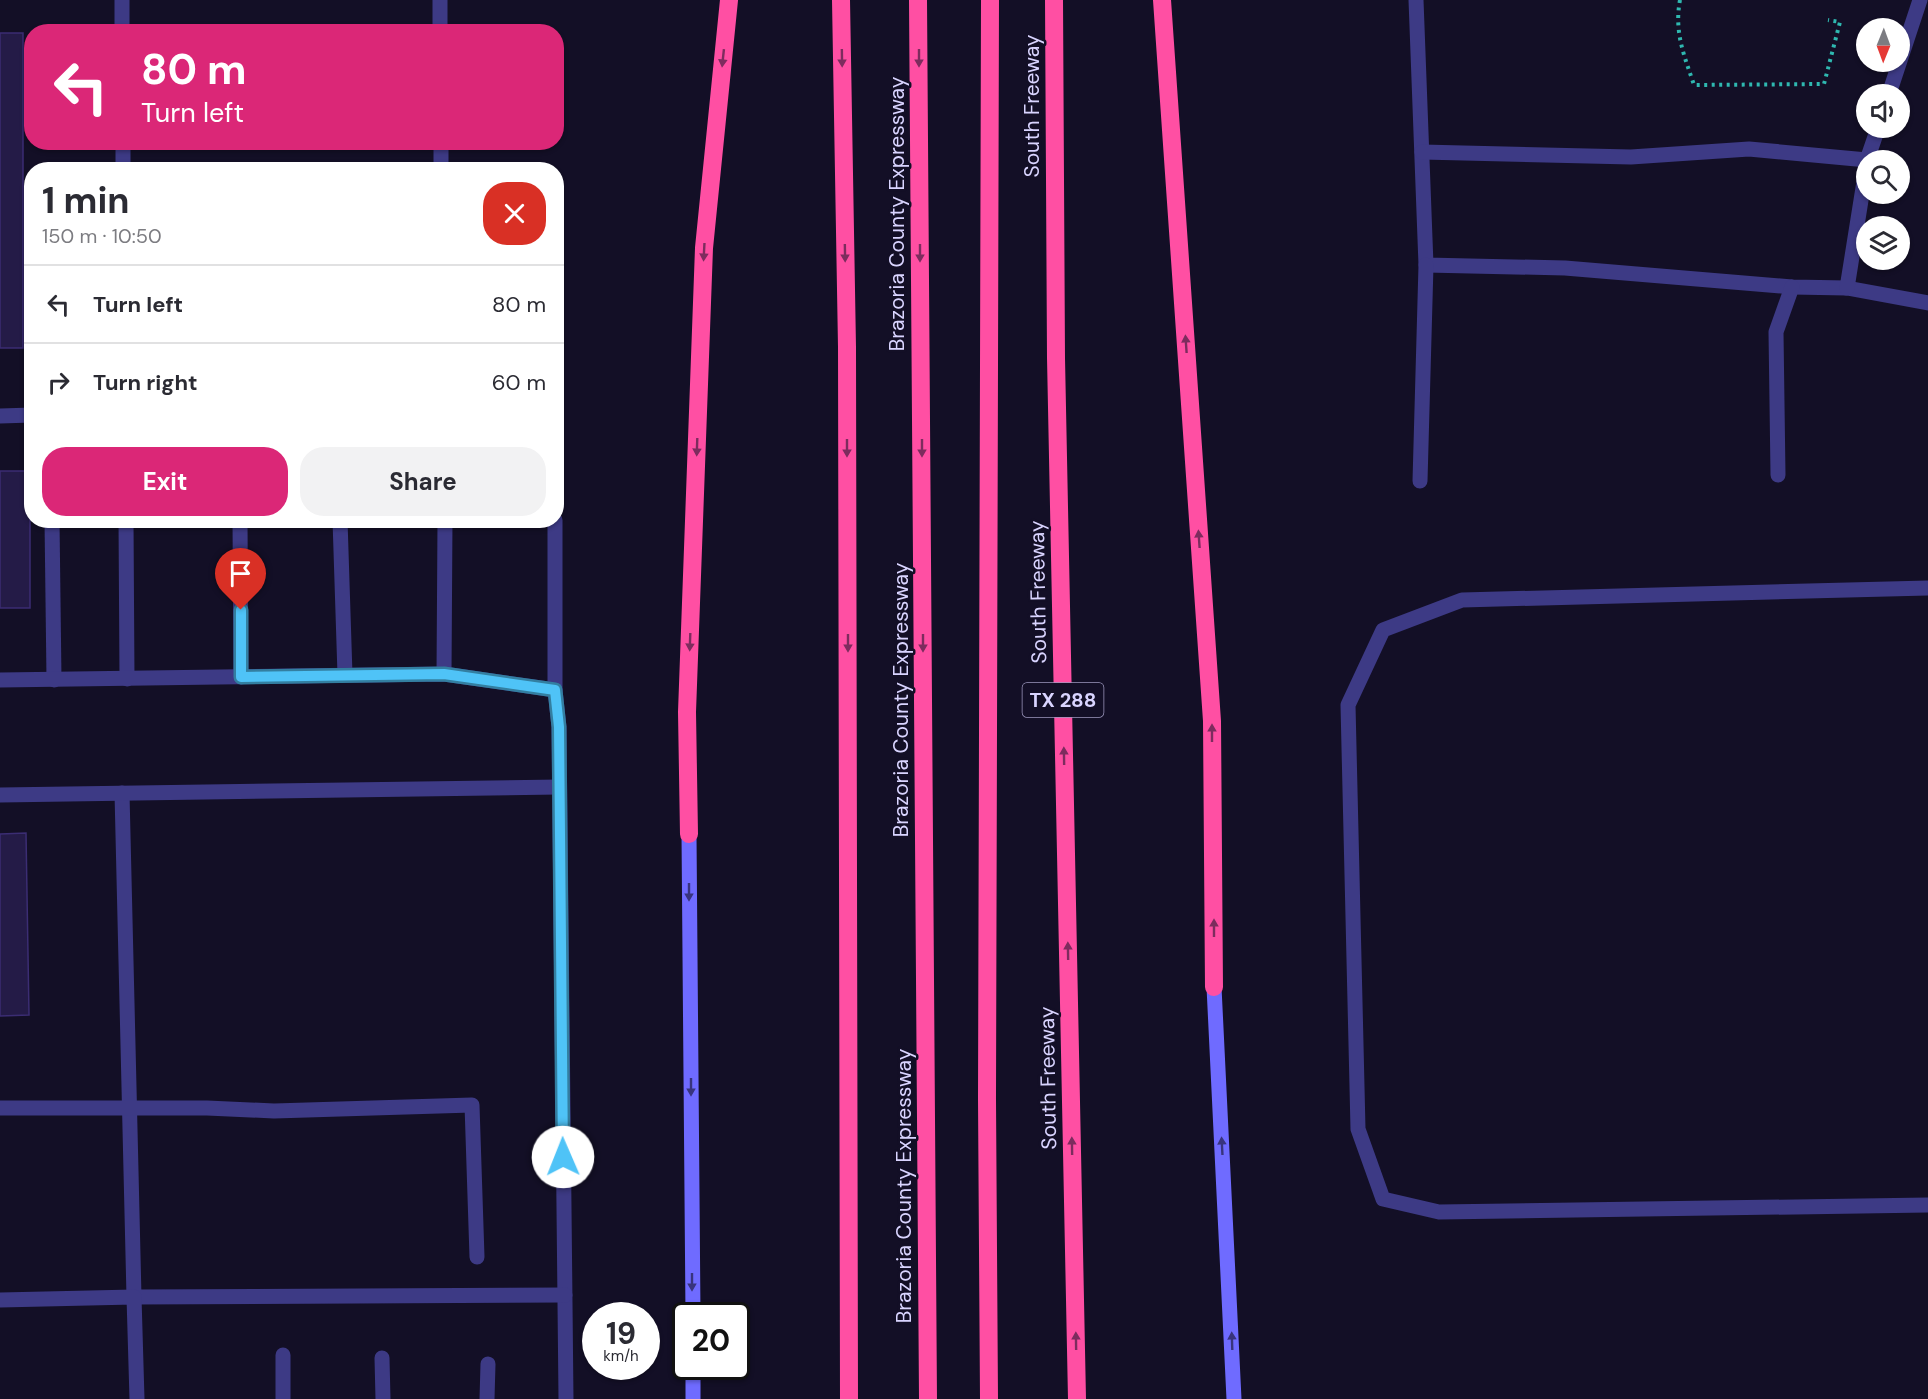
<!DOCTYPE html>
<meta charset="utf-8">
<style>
body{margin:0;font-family:"DM Sans",sans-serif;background:#f2f2f3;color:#2b2b33;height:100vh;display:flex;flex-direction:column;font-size:22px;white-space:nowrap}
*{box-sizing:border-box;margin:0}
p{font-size:20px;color:#7c7c81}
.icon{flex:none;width:33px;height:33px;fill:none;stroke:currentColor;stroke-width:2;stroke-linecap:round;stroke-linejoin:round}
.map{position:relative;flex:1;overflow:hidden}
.details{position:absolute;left:24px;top:162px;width:540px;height:366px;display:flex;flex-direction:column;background:#fff;border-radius:24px;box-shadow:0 2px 4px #0004}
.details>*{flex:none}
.banner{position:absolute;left:24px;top:24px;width:540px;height:126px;border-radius:24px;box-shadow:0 2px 4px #0004;background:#db2777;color:#fff;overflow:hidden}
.needle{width:39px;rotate:181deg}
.tools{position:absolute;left:1856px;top:18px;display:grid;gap:12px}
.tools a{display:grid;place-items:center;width:54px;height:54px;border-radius:50%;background:#fff;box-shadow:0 2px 4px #0004;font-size:30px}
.speed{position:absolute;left:582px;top:1302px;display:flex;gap:12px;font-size:30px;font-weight:700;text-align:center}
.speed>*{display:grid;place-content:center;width:78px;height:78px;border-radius:50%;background:#fff;box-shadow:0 2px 4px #0004;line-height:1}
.speed small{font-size:15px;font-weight:400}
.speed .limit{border:3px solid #111;border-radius:9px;background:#fff;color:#111}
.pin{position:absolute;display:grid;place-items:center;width:51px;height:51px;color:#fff;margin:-62px -26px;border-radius:50% 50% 50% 0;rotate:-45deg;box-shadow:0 0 6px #0007}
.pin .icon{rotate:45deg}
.me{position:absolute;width:66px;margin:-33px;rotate:359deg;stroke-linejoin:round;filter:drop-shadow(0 0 4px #0008)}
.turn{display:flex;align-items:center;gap:21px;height:126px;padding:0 18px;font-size:27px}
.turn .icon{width:78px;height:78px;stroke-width:2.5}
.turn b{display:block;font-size:42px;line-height:51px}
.round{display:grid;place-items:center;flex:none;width:63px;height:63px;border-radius:24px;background:#f2f2f3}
.head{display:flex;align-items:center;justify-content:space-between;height:102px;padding:0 18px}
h1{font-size:36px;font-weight:700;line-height:45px}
.button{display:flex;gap:12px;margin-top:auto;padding:12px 18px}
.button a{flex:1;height:69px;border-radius:24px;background:#db2777;color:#fff;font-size:24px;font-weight:700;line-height:69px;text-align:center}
.button a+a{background:#f2f2f3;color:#2b2b33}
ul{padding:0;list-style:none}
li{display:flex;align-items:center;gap:18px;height:78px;padding:0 18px;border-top:2px solid #e1e1e2}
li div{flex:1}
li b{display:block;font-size:22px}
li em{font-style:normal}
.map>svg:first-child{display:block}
.building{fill:#241b47;stroke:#3b2d73;stroke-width:1.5}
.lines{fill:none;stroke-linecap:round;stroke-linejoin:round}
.path{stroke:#2fb8b0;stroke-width:4;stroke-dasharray:3 4.5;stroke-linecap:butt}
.lane{stroke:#3d3a85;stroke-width:15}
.secondary{stroke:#6f6bff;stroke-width:15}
.highway{stroke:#ff4fa3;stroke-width:18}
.oneway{fill:#7d2c5e}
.oneway2{fill:#38347d}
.route-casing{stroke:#337fa1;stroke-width:15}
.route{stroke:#4fc3f7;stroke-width:10}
.labels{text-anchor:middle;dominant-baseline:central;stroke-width:5;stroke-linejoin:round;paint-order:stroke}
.shield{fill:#130f26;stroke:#9e99be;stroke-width:1.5}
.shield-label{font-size:20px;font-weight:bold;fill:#d9d4ff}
.street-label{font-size:21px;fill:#d9d4ff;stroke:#130f26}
</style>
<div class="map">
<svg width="1928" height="1399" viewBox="0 0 1928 1399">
<rect width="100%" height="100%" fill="#130f26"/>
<g class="building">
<rect x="0" y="33" width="23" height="315"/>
<rect x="0" y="471" width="30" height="137"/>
<path d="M26,833L29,1015L0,1016V834Z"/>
</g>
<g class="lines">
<path class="path" d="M1680,0C1674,32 1684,55 1694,85L1824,84L1840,22L1828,20"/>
<g class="lane">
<path d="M122,0V32"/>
<path d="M440,0V32"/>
<path d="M1416,0L1426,265L1565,268L1792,287L1847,288L1928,303"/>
<path d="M1889,94L1920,0"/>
<path d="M123,142V170"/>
<path d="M441,142V170"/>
<path d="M1422,152L1631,157L1749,149L1867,160L1878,128"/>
<path d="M1847,288L1866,169"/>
<path d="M0,416L32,415"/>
<path d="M1778,475L1776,332L1792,287"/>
<path d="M1420,481L1426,265"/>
<path d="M52,520L54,680"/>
<path d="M126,520L127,679"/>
<path d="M240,520L241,677"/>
<path d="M340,520L345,675"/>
<path d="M555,520V690"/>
<path d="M1928,588L1462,600L1383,630L1348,705L1358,1129L1383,1199L1439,1212L1928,1205"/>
<path d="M444,674L445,520"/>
<path d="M0,680L444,674L555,690L559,727L566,1399"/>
<path d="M122,793L134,1297L565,1295"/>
<path d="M0,795L559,787"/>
<path d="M0,1108H207L274,1111L472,1105L477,1257"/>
<path d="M0,1300L134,1297L137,1399"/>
<path d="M283,1355V1399"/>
<path d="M382,1358L383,1399"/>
<path d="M487,1399L488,1364"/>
</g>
<g class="secondary">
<path d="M689,834L693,1316"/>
<path d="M1214,987L1234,1399"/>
<path d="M693,1366V1399"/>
</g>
<g class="highway">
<path d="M841,0L847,347L849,1399"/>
<path d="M918,0L928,1399"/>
<path d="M1054,0L1056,358L1077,1399"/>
<path d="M1162,0L1212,721L1214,987"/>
<path d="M689,834L687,712L704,248L729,0"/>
<path d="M989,1399L987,1099L990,0"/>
</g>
</g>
<defs><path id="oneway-solid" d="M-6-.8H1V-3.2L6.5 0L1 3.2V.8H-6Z" transform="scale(1.5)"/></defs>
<g class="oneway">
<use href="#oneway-solid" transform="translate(723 58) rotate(96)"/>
<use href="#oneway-solid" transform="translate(842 58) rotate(89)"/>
<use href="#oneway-solid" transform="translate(919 58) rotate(90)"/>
<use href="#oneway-solid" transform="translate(704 252) rotate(93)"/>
<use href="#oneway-solid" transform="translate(845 253) rotate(89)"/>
<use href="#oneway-solid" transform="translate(920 253) rotate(90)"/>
<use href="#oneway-solid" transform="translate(1186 344) rotate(-94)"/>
<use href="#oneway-solid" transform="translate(697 447) rotate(92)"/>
<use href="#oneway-solid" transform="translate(847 448) rotate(90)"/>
<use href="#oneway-solid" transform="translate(922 448) rotate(90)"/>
<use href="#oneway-solid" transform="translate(1199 539) rotate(-94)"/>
<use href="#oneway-solid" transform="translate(690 642) rotate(92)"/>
<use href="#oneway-solid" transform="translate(848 643) rotate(90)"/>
<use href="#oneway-solid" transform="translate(923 643) rotate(90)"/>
<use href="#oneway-solid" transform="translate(1212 733) rotate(-90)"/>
<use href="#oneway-solid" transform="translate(1064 756) rotate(-91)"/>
<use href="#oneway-solid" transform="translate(1214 928) rotate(-90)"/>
<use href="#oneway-solid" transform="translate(1068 951) rotate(-91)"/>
<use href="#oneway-solid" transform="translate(1072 1146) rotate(-91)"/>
<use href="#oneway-solid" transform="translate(1076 1341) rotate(-91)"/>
</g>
<g class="oneway2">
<use href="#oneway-solid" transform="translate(689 892) rotate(90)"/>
<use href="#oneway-solid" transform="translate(691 1087) rotate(90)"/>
<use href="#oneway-solid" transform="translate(1222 1146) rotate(-93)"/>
<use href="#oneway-solid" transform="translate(692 1282) rotate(90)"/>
<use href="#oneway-solid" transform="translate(1232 1341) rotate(-92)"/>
</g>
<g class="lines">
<g class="route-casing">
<path id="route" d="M241,610V677L444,674L555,690L559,727L563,1157"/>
</g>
<use href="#route" class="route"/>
</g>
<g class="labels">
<rect class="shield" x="1022.5" y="683" width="81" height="34" rx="4.5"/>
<g class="shield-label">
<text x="1063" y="700">TX 288</text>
</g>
<g class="street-label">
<text transform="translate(1032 106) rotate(-90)">South Freeway</text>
<text transform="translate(897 214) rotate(-90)">Brazoria County Expressway</text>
<text transform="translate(1038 592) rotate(-91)">South Freeway</text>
<text transform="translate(901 700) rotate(-90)">Brazoria County Expressway</text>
<text transform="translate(1048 1078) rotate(-91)">South Freeway</text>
<text transform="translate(904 1186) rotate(-90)">Brazoria County Expressway</text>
</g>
</g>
</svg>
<div class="tools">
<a><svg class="needle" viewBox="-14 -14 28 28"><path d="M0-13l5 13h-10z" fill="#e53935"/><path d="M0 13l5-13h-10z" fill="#7c7c81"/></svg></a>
<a><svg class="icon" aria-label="sound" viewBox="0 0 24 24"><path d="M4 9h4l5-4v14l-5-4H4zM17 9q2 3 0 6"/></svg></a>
<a><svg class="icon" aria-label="search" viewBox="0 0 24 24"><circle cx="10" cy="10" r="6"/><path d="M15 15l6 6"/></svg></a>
<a><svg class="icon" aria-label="layers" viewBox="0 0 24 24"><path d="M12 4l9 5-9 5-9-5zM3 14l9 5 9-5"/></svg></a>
</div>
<div class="speed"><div>19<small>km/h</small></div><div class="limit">20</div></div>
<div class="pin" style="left:241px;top:610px;background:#d93025"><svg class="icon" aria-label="arrive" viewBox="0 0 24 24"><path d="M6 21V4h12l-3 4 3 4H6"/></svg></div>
<svg class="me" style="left:563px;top:1157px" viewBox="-20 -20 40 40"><circle r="19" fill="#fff"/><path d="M0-13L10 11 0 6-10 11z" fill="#4fc3f7"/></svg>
<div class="banner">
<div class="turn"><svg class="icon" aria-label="left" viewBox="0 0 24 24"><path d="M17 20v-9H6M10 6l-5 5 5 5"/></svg><div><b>80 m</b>Turn left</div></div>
</div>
<section class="details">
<div class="head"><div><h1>1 min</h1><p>150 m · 10:50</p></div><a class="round" style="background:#d93025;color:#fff"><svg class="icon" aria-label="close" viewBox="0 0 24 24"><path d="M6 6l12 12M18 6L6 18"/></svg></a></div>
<ul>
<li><svg class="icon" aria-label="left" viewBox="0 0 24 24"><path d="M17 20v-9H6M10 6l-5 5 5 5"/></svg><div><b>Turn left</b></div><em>80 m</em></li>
<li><svg class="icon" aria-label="right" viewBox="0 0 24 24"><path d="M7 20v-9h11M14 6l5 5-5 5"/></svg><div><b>Turn right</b></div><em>60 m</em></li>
</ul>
<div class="button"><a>Exit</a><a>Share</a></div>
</section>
</div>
